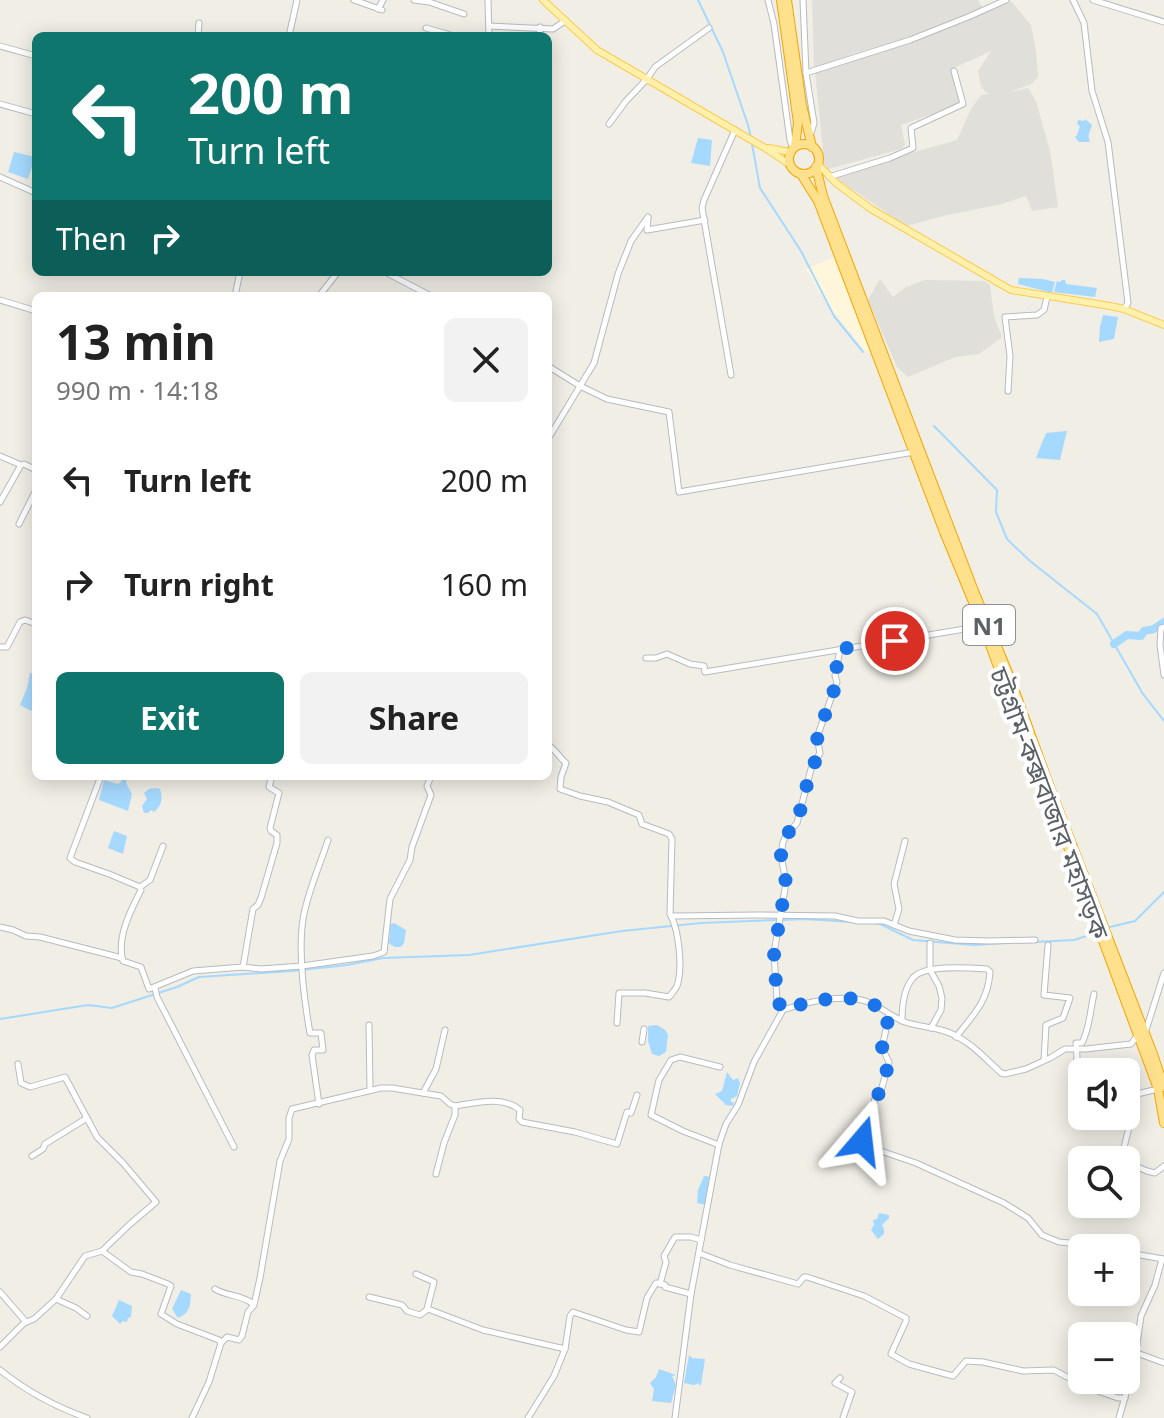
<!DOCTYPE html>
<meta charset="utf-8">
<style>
body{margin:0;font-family:"Noto Sans","Noto Sans Bengali",sans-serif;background:#f2f2f2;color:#222;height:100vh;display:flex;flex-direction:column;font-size:30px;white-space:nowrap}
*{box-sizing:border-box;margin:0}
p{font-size:26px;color:#767676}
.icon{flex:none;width:44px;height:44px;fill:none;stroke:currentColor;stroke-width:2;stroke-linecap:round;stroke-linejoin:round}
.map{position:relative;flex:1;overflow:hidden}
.details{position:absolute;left:32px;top:292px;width:520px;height:488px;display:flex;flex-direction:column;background:#fff;border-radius:12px;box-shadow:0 4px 20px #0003}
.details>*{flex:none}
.hud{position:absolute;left:32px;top:32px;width:520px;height:244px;border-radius:12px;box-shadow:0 4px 20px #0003;background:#0f766e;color:#fff;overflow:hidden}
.buttons{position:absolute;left:1068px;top:1058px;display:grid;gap:16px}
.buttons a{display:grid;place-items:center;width:72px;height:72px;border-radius:12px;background:#fff;box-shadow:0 4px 20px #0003;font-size:40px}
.pin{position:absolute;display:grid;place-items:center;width:68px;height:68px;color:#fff;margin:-34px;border:4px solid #fff;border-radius:50%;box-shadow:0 2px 8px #0007}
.me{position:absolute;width:88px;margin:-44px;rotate:17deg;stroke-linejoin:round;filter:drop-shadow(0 0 6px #0008)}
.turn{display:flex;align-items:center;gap:28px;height:168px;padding:0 24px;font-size:36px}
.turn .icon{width:104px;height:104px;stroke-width:2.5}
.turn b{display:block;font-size:56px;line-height:68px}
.then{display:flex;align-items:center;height:76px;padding:0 24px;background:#0003;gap:16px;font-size:30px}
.round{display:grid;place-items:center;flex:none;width:84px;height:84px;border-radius:12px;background:#f2f2f2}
.head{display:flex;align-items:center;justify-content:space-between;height:136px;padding:0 24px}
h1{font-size:48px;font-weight:700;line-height:60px}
.action{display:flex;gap:16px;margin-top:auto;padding:16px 24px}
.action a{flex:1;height:92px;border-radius:12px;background:#0f766e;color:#fff;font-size:32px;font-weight:700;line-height:92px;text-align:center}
.action a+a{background:#f2f2f2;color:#222}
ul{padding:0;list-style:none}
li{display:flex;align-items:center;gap:24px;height:104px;padding:0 24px}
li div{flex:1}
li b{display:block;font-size:30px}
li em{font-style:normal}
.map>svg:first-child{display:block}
.commercial{fill:#fff6db}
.industrial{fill:#e1dfd9}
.water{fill:#a6d9ff}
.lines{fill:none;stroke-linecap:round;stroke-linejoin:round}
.stream{stroke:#a6d9ff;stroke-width:2}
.river{stroke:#a6d9ff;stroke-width:8}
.minor-casing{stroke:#b7bbc0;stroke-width:7}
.major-casing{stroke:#fecb50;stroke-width:8}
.highway-casing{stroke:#f5a600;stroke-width:10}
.minor{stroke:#fff;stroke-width:5}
.major{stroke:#fff1ab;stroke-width:6}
.highway{stroke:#ffe18d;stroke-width:8}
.route{stroke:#1a73e8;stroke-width:14;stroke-dasharray:0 25.2}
.labels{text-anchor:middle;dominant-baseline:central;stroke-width:8;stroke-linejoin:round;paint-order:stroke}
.shield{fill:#fff;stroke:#8d9095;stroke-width:2}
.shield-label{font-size:24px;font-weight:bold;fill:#5c6167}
.street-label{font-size:26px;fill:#5c6167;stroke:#fff}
</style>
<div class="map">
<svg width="1164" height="1418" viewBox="0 0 1164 1418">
<rect width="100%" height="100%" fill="#f0eee5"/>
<path class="commercial" d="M837,256L874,352L867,353L828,306L806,269Z"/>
<g class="industrial">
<path d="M812,0H978L982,7L968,15L910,38L852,54L814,69Z"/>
<path d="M1003,2H1012L1031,25L1036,51L1038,77L1031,84L1008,93L1028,88L1036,101L1050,151L1058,207L1032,211L1026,196L1002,204L943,216L906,226L836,178L897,157L957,140L971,109L981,95L991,94L987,93L981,87L978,71L991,51L954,68L966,102L901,125L905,145L901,149L825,170L815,71L877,49Z"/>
<path d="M880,279L893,297L906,287L925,280L984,281L990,285L994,316L1002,337L979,354L955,357L908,377L897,367L868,300Z"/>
</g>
<g class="water">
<path d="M1085,119L1092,125C1090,132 1087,135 1090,142H1079L1075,137L1077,135L1080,126L1077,124L1078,120L1084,121Z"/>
<path d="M698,138L712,140L710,166L691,163Z"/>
<path d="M14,152L35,157L28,179L8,172Z"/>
<path d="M1019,278L1043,279L1055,282L1052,293L1018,284Z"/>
<path d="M1062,280H1065L1066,284L1097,288L1095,297L1054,292L1057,281L1060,282Z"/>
<path d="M1103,315L1118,317L1114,339L1099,342L1100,327Z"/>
<path d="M1067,431L1060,460L1036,458L1046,433Z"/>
<path d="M30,673H36V713L20,705L27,688Z"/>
<path d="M122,776H128L126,783L132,794L128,811L99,800L104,780L118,784L121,782Z"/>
<path d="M156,788L160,789C163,797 162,806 154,812L151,810L148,813H144L142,806L147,799L144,793L149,789Z"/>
<path d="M114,831L127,836L123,854L108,848Z"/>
<path d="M394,923L406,930L404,943L401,947H395L388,943L390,936L389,925Z"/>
<path d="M657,1025L665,1030L668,1035L666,1052L659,1056L652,1054L648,1041V1026Z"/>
<path d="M727,1072L733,1080L738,1078L740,1083L737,1096L731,1099V1102H734L733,1106L726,1105L715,1094L722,1091Z"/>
<path d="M704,1176L712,1177L706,1205L697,1203L698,1190Z"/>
<path d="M879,1213L889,1215V1218L882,1225L884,1229V1234L878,1239L871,1230L874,1225L873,1220L877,1219Z"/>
<path d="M181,1290L191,1294C190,1306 190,1313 178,1318L172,1309Z"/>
<path d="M119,1300L132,1306L131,1317L128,1318L127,1322L123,1321L120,1324L112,1316Z"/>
<path d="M689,1355L692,1358L705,1359L701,1385H699V1383L694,1385L684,1383Z"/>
<path d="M659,1369L676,1375L672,1376L676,1385L671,1403L652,1401L654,1389L650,1383L656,1377Z"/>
</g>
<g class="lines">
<g class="stream">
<path d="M698,0L723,52L748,125L751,138"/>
<path d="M752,144L760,188L801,251L834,316L863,352"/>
<path d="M934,426L997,490L996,512L1007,539L1030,561L1097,614L1143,694L1164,721"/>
<path d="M783,920L804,919L852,922"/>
<path d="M871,923L880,924L913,940L974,945L1005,943"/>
<path d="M1110,927L1135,921L1164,892"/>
<path d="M1035,942L1074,940L1093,934"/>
<path d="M0,1019L88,1005L112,1008L177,987L199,977L292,971L347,965L383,958L469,955L622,931L701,923L776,920"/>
</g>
<path class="river" d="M1114,644L1127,635L1141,636L1144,631L1154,629L1164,622"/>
<g class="minor-casing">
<g id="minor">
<path d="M354,0L382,10"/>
<path d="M414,0L429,2L464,14"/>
<path d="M768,0L774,24L790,140L793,148"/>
<path d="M803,0L806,73L814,123L810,136"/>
<path d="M1073,0L1084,23L1092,91L1108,142L1128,303L1124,309"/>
<path d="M1093,0L1164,22"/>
<path d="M488,1L489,36"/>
<path d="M378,9L383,0"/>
<path d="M489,26L553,29L565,21"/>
<path d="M426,28L454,36"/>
<path d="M198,36L199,23"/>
<path d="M289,36L297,0"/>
<path d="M539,36L540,27"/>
<path d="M0,46L36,56"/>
<path d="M806,73L910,40L968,17L1006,0"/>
<path d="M0,104L36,114"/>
<path d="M609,124L626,101L647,79L655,67L709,28"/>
<path d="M0,177L36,193"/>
<path d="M829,177L890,158L913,148L911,128L963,104L954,71"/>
<path d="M648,218L647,230L705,220"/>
<path d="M385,272L431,296"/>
<path d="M235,296L240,272"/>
<path d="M319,296L338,272"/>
<path d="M0,300L36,311"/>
<path d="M548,366L580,386L607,399L669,412L679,492L914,452"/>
<path d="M731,375L702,208L704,200L735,130"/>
<path d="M1008,391L1010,356L1005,317L1037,315L1044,310L1047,297"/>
<path d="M548,439L594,363L618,274L631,241L648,217"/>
<path d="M0,456L21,465L24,464L36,470"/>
<path d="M0,502L21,465"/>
<path d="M19,524L36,490"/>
<path d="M1164,627L1161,628L1160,645L1164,675"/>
<path d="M0,647H7L20,622L25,620L36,624"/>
<path d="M646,658H656L667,654L690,664L704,666L705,672L983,626"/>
<path d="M548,745C554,748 560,758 566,763L561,777L560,789L580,796L608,802L639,815L642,824L669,834L672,839L670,914C679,930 683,968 677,986C676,988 671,995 669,997L645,993H619L617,1023"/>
<path d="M101,776L70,858L75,862L109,874L140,887"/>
<path d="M163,846L150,880L140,887L141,890C131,910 116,938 123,961L141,967L149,989L193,971L243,967L261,969L302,966L373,956L384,952L390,899L410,860L412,847L431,795L427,786L431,776"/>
<path d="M672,916L757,915L835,916L858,921H884L909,931L955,940L989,941L1035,940"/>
<path d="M894,925L899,909L894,884L905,841"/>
<path d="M0,927L13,930L26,936L40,937L122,958"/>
<path d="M930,943V970L939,986L942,998L941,1010L931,1028"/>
<path d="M243,967L253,909L258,905L261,898L277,843V835L271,831L270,828L279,793L269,787L272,776"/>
<path d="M155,988L157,997L234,1147"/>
<path d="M783,1010L777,1000L774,953L786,883L781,855L783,842L787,834L797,823L811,769L820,753L817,737L837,682L835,676L840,649"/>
<path d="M889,1015L882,1048L889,1062L881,1091L875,1098L869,1125L862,1141L875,1149L916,1163L1004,1203L1028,1218L1042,1235L1059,1242L1119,1248"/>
<path d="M902,1021C902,1008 904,988 913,978C924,964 970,968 987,969L990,972C988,1002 973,1015 956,1037"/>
<path d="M369,1025L370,1089"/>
<path d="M1146,1030L1164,973"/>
<path d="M642,1042L644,1029"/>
<path d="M1044,1060L1046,1025L1063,1018L1070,998L1044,995L1048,945"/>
<path d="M18,1064L21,1083L30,1087L65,1077L97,1137L123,1163L156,1202L129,1225L102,1251"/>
<path d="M1082,1081L1073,1079L1077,1057L1076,1043H1082C1090,1027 1090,1011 1094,994"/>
<path d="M423,1093L436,1069L445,1030"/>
<path d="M1137,1094L1158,1089"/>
<path d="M319,1104L312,1055L314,1050H323L321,1033H310C304,999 298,953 303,919C307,894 320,865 328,840"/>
<path d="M719,1145L683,1131L651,1115L659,1080L671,1060L680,1057L720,1067"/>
<path d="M32,1156L43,1149L45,1144L87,1118"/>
<path d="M1121,1160L1137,1094L1126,1092"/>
<path d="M1126,1162L1147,1171L1155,1173L1164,1166"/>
<path d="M436,1174L444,1143L455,1115V1106"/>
<path d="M1126,1249L1140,1255L1163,1259"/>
<path d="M699,1253L730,1265L798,1284L804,1277H807L864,1296L906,1318V1321L891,1354L909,1364L953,1376L966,1361L983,1362L1023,1371L1054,1370L1067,1377L1085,1381L1089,1388L1118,1398H1125"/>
<path d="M416,1274L434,1282L427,1309"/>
<path d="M660,1284L666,1262L664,1256L675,1237H691L701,1240"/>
<path d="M215,1289C226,1296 243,1295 253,1304"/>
<path d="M0,1292L26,1322"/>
<path d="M369,1297L402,1305L407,1311L420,1315L428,1309L483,1330L565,1349L570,1316L573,1312L626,1330L639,1332L647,1298L656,1283L665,1285V1287L691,1294"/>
<path d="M56,1299L76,1308L87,1316"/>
<path d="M0,1347L24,1323L34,1319L56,1299L85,1256L102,1251L131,1272L142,1274L168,1284L171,1286L161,1314L177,1324L219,1340L221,1343"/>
<path d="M1137,1353L1164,1363"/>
<path d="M0,1370C26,1391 56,1407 87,1418"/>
<path d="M840,1378L835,1383L852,1392L843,1418"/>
<path d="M192,1418L209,1382L221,1343L227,1337L239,1340L242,1336L248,1312L254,1305L260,1278L280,1161L289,1139V1118L292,1109L381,1088H392L441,1096L450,1104L455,1106C476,1103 502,1095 520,1110L519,1119L522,1122L575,1132L617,1144L627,1112L631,1113L637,1095"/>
<path d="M528,1418L554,1376L565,1349"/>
<path d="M675,1418L691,1294L719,1144L726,1124L738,1105L754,1062L783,1010C806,1002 845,993 868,1002C881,1007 892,1017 905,1022C917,1026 930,1027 941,1030C965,1036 984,1057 1001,1073L1005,1074L1026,1069L1050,1058L1065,1049H1086L1131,1044L1137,1036"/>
<path d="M1119,1418L1134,1365L1141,1316L1155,1285L1162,1259"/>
</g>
</g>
<g class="major-casing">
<g id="major">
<path d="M543,0L597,50L765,148L789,164"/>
<path d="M769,148L790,152"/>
<path d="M818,164L836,183L871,209L1011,290L1110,306L1124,309L1164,325"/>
</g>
</g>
<g class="highway-casing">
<g id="highway">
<path d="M781,0L798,123L795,146"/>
<path d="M787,0L802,105L812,147"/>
<circle cx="804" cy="159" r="15"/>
<path d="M816,167L823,196L974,591L1009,675L1051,790L1153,1054L1164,1087"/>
<path d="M801,174L818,201L944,532L983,626L1021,729L1067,844L1158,1089L1164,1123"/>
</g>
</g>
<use href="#minor" class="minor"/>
<use href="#major" class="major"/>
<use href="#highway" class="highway"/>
</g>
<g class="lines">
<path class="route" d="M862,1141L869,1125L875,1098L881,1091L889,1062L882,1048L889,1015C882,1010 875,1004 867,1002C844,993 806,1002 783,1010L777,1000L774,953L786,883L781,855L783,842L787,834L797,823L811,769L820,753L817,737L837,682L835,676L840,649L895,641"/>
</g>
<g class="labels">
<rect class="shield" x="963" y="605" width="52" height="40" rx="6"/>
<g class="shield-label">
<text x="989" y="625">N1</text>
</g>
<g class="street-label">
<text transform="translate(1050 803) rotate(69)">চট্টগ্রাম-কক্সবাজার মহাসড়ক</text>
</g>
</g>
</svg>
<div class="buttons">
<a><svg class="icon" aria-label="sound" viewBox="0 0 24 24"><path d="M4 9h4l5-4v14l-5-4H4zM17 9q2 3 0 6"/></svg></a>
<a><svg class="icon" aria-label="search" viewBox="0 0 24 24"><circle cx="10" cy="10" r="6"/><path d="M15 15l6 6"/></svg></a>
<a>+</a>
<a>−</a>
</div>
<div class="pin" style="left:895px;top:641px;background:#d93025"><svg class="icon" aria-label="arrive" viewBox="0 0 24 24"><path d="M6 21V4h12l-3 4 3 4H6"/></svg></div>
<svg class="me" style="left:862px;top:1141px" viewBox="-20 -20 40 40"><path d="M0-17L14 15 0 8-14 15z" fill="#1a73e8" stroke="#fff" stroke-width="4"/></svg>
<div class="hud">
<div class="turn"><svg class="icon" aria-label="left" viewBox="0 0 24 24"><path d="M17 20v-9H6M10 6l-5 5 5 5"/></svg><div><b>200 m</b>Turn left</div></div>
<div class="then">Then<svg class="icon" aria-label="right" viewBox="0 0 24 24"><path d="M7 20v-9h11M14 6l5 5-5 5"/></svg></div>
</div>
<section class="details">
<div class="head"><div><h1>13 min</h1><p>990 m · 14:18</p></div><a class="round"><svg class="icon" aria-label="close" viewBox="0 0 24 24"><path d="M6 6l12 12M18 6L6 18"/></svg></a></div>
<ul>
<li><svg class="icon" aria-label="left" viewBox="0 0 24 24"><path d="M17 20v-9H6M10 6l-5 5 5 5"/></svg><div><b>Turn left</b></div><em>200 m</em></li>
<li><svg class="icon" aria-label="right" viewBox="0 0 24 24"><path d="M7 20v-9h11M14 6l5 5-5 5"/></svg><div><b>Turn right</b></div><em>160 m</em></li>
</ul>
<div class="action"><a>Exit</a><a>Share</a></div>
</section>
</div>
